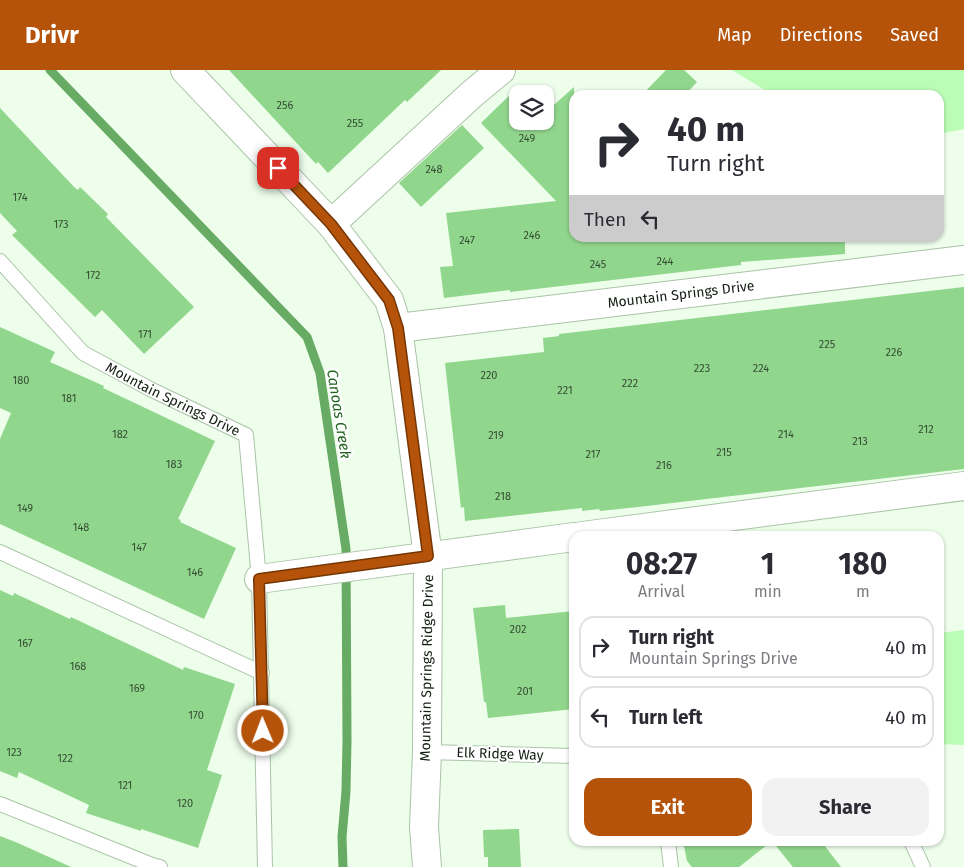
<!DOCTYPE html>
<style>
body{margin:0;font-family:"Fira Sans",sans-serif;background:#f2f2f3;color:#2b2b33;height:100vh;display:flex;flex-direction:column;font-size:19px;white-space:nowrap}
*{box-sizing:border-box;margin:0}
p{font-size:16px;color:#7c7c81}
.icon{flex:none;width:28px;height:28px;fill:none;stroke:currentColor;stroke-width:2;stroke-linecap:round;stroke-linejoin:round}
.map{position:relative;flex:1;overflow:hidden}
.side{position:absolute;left:569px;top:461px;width:375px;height:315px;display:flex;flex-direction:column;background:#fff;border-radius:15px;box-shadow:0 1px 4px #0004}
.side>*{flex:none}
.banner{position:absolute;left:569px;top:20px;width:375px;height:152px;border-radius:15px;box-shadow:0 1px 4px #0004;background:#fff;color:#2b2b33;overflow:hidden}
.fabs{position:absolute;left:509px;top:15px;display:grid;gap:10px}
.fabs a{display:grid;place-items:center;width:45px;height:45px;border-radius:10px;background:#fff;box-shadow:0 1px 4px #0004;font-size:25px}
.pin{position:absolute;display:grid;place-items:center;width:42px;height:42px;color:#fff;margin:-21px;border-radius:10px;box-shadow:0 2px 8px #0006}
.me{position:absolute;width:55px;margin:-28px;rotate:359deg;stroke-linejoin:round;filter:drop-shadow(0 0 4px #0008)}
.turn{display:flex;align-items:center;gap:18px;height:105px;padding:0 15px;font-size:22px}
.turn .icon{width:65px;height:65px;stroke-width:2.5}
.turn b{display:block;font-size:35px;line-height:42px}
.then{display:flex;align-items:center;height:48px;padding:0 15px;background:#0003;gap:10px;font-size:19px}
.eta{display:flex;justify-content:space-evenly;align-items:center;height:85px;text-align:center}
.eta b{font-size:30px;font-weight:700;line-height:35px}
.cta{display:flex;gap:10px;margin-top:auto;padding:10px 15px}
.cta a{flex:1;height:58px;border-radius:15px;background:#b45309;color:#fff;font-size:20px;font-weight:700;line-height:58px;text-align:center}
.cta a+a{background:#f2f2f3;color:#2b2b33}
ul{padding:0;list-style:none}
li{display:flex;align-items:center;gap:15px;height:62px;margin:0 10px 8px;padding:0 5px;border:2px solid #e1e1e2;border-radius:15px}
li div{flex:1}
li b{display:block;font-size:19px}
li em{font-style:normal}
header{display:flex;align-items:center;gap:30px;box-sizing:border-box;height:70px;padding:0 25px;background:#b45309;color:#fff}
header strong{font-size:24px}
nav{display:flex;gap:28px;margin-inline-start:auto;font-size:18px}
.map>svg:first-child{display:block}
.green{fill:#bbfdb6}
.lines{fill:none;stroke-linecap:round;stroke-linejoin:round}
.stream{stroke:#68ab64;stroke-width:9}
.building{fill:#91d68d}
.lane-casing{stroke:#aac4a7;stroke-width:16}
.street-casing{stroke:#aac4a7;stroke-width:30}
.lane{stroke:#fff;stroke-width:14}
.street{stroke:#fff;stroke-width:28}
.route-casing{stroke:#753606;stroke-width:12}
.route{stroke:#b45309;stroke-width:9}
.labels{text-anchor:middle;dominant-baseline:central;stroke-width:4.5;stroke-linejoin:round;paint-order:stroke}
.number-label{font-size:11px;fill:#354d33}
.street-label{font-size:14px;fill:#161f15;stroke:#fff}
.water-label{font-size:15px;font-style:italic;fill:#226521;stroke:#fff}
</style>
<header>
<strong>Drivr</strong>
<nav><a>Map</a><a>Directions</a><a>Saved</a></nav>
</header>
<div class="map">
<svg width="964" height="797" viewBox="0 0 964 797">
<rect width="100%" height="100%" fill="#edfeeb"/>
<g class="green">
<path d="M732,0H964V59L939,64V25H773Z"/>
<path d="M964,560V675L939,674V563Z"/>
</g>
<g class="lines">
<path class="stream" d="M50,0L307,267L320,303L346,479L347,671L346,721L342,767L343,797"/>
</g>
<g class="building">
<path d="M229,0H441L407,32L405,30L328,103L318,92L316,94Z"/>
<path d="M666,0H684L697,12L685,25H642Z"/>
<path d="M574,17V168H845V184L741,192V195L510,222V220L444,228L440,197L453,196L446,143L556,131L481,53L515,20L518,24V51H545V43Z"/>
<path d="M0,38L74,117L78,120L80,117L108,144L106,147L194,237L144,284L102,240L95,247L12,165L17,161L0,143Z"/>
<path d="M462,55L484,78L421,137L399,113Z"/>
<path d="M964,217V399L638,437L600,441L599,439L582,441V438L465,451L464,437L461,438L445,293L544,282L543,268L559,266V264Z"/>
<path d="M0,257L55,282L50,292L104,316L103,318L215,371L178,449L181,450L180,452L236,478L204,549L0,454V369L11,343L0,338Z"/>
<path d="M0,520L13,526L14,523L70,549L71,547L183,600L184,597L235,614L207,700L222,705L198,778L141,759V761L86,743L89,735L19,702L17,708L0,701Z"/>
<path d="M505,535L506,548L574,541V639L488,648L486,632H484L473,538Z"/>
<path d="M519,759L521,797H488V787H484L483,760Z"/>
<path d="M0,766L18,773L71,797H0Z"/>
<path d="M683,771H772L739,797H692L687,791Z"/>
<path d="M772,771H821L841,797H793Z"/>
</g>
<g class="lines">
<g class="lane-casing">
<g id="lane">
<path id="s1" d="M0,191L83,283L150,319L246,365L259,509L265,797"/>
<path d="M0,482L262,603"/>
<path d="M427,682L574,686"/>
<path d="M0,734L152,795L160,797"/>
<path d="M668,771L671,797"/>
<path d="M911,771L923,797"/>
</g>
</g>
<g class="street-casing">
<g id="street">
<path d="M185,0L331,154L389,230L398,258L428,487L427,682L424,757L427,797"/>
<path d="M331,154L472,24L501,0"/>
<path id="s2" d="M398,258L964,190"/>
<path d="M582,466L964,416"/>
<path d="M259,509L574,467"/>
</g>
</g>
<use href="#lane" class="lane"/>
<use href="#street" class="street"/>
</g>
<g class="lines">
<g class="route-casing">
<path id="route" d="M263,661L259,509L428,486L398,258L389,230L331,154L278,98"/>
</g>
<use href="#route" class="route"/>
</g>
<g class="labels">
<g class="number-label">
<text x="285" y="35">256</text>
<text x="355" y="53">255</text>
<text x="527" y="68">249</text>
<text x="434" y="99">248</text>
<text x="20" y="127">174</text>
<text x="61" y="154">173</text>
<text x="532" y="165">246</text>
<text x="467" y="170">247</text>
<text x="665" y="191">244</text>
<text x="598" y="194">245</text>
<text x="93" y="205">172</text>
<text x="145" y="264">171</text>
<text x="827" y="274">225</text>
<text x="894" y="282">226</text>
<text x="702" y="298">223</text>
<text x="761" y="298">224</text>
<text x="489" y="305">220</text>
<text x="21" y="310">180</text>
<text x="630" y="313">222</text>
<text x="565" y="320">221</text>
<text x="69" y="328">181</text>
<text x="926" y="359">212</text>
<text x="120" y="364">182</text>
<text x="786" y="364">214</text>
<text x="496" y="365">219</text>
<text x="860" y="371">213</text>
<text x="724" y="382">215</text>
<text x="593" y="384">217</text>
<text x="174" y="394">183</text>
<text x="664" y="395">216</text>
<text x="503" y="426">218</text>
<text x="25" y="438">149</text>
<text x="81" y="457">148</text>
<text x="139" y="477">147</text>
<text x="195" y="502">146</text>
<text x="518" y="559">202</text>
<text x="25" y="573">167</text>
<text x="78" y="596">168</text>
<text x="137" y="618">169</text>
<text x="525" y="621">201</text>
<text x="196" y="645">170</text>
<text x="14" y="682">123</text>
<text x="65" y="688">122</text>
<text x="125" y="715">121</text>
<text x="185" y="733">120</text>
</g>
<g class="street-label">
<text stroke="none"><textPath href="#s2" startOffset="285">Mountain Springs Drive</textPath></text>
<text stroke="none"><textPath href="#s1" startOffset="225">Mountain Springs Drive</textPath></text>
<text transform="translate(427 598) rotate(-89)">Mountain Springs Ridge Drive</text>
<text transform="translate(500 684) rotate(2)">Elk Ridge Way</text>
</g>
<g class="water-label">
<text transform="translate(339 344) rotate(81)">Canoas Creek</text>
</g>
</g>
</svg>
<div class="fabs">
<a><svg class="icon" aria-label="layers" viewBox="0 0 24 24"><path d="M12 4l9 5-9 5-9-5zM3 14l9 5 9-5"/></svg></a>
</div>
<div class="pin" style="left:278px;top:98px;background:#d93025"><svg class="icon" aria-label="arrive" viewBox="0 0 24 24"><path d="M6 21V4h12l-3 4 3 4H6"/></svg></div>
<svg class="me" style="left:263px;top:661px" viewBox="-20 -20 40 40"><circle r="17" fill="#b45309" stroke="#fff" stroke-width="3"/><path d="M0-11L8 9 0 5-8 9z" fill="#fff"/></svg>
<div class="banner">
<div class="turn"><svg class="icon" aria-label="right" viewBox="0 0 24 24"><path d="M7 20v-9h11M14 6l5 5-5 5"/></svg><div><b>40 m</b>Turn right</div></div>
<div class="then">Then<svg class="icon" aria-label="left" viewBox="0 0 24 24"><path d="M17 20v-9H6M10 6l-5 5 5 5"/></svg></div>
</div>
<section class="side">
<div class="eta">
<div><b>08:27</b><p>Arrival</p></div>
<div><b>1</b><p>min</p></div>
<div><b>180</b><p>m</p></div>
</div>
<ul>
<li><svg class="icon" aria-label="right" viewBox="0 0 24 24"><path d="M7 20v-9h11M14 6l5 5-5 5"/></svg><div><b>Turn right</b><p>Mountain Springs Drive</p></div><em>40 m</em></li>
<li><svg class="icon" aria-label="left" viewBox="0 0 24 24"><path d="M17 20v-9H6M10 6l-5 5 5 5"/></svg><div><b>Turn left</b></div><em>40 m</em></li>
</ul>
<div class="cta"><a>Exit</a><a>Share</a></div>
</section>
</div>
